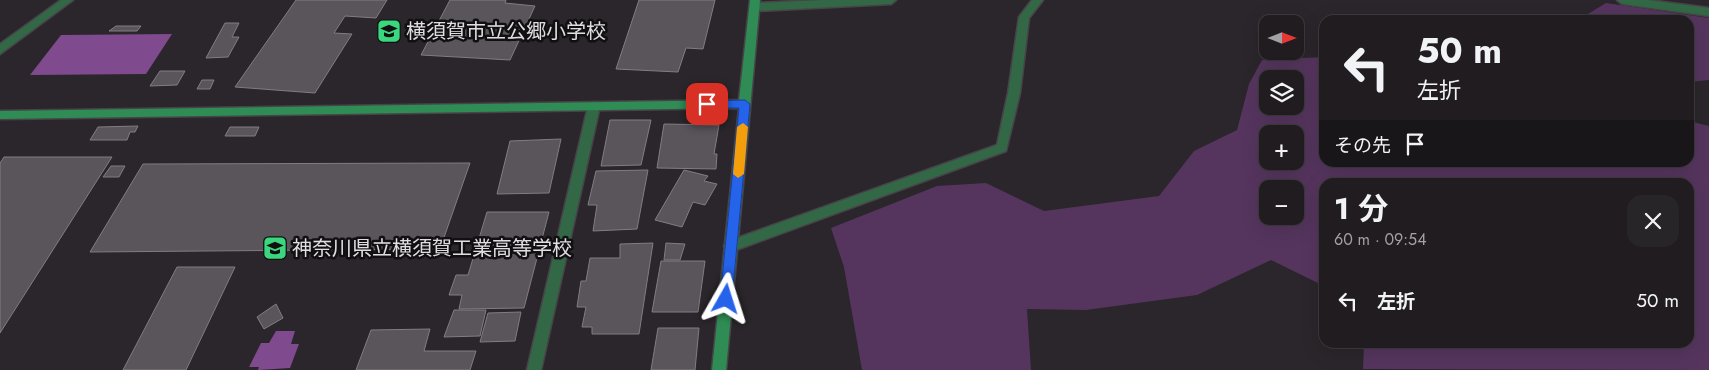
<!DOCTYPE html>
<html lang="ja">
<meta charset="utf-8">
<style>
body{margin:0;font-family:Jost,"Noto Sans JP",sans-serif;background:#282529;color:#f1f3f6;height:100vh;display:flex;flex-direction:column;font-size:19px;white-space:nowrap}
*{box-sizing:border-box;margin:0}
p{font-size:16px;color:#a2a1a5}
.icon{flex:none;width:28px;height:28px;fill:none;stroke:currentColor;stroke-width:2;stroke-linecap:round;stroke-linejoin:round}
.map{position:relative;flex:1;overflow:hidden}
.drawer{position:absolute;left:1319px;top:178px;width:375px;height:170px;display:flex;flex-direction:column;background:#201c20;border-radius:15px;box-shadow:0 5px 20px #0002,0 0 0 1px #3d3a3e}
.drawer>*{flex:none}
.hud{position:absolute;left:1319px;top:15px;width:375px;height:152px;border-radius:15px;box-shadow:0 5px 20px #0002,0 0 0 1px #3d3a3e;background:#201c20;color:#f1f3f6;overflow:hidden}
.needle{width:32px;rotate:90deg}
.controls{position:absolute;left:1259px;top:15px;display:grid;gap:10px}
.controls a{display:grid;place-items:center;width:45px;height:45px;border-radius:10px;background:#201c20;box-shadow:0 5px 20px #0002,0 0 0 1px #3d3a3e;font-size:25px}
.pin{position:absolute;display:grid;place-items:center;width:42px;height:42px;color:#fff;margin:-21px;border-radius:10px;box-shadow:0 2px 8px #0006}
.me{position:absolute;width:55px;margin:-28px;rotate:6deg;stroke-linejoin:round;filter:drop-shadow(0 0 4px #0008)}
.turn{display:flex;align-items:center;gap:18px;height:105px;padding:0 15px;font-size:22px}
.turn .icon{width:65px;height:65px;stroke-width:2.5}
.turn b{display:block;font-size:35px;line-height:42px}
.then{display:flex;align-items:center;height:48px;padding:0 15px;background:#0003;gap:10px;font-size:19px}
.round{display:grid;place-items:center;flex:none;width:52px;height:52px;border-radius:15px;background:#282529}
.head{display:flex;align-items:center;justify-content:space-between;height:85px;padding:0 15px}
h1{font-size:30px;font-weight:700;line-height:38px}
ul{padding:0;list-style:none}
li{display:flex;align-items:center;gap:15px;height:75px;padding:0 15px}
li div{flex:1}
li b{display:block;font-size:19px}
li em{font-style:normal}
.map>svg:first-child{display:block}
.green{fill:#55355e;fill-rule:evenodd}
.water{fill:#804a8e}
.building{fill:#5a545b;stroke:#827c83}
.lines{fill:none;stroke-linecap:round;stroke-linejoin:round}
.street-casing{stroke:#474348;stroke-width:3}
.secondary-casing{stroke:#474348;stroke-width:3}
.street{fill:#326845;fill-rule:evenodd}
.secondary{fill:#2e8c54;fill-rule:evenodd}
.route{fill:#2563eb;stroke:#184099}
.slow{fill:#f59e0b}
.labels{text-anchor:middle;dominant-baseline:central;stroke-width:5;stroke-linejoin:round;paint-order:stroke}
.poi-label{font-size:20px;fill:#e1dee2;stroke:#110f12;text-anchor:start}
</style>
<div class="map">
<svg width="1709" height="370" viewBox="0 0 1709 370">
<rect width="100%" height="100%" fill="#2a262b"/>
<g class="green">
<path d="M1606,3L1709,18V80L1689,82V20H1578Z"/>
<path d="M1324,57V162H1689V121L1709,126V370L1363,369L1364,343L1689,342V182H1324V286L1271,260L1197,295L1086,310L1027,309L1031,370H862L844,267L831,228L937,186L986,183L1044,211L1159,196L1194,151L1237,130L1249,84L1262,60ZM1268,79H1295V106H1268ZM1268,134H1295V161H1268ZM1268,189H1295V216H1268Z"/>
</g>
<g class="water">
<path d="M172,34L146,74L30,75L61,35Z"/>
<path d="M276,331H295L291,344H299L290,368L258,370L259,367H249L261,343H269Z"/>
</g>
<g class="building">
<path d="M296,0H387L376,18L345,16L334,33L352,34L315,93L235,87Z"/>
<path d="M450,0H506L505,3L535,6L510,60L421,55Z"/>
<path d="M639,0H715L703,49L686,48L678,72L616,69Z"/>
<path d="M225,23H239L232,37H239L228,57L206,58Z"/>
<path d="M116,26H141L137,31H109Z"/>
<path d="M160,71H185L177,85L150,86Z"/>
<path d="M202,80H214L210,89H197Z"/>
<path d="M610,120H651L641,165L601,166Z"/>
<path d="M664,124L719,125L714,154H717L716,169L657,168Z"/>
<path d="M138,126L135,132H130L127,140H90L98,127Z"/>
<path d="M230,127H259L255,136H225Z"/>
<path d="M561,139L549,193L497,194L510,141Z"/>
<path d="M4,157H112L0,333V163Z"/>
<path d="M470,163L440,249L90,252L143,164Z"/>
<path d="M111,166H125L119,177H103Z"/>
<path d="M648,170L637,229L593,231L597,205H588L596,171Z"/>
<path d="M684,170L708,176L704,181L717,184L705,205L693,202L682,227L655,220Z"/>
<path d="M487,212H549L524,308L459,309L462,295H449L456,275H468Z"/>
<path d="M653,243L639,334H592V327H582L586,307H577L581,281H586L590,258H620V244Z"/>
<path d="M666,243L685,244L680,260H664Z"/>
<path d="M661,261H705L698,312H652Z"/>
<path d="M177,267H235L186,370H123Z"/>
<path d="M276,304L283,318L264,329L257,317Z"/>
<path d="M454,310H486L480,336L444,337Z"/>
<path d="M521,312L515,341L480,342L488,313Z"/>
<path d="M658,328H699L695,370H651Z"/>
<path d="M430,329L424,351H476L470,370H356L371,330Z"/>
</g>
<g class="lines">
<g class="street-casing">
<g id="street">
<path d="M61,0H73L0,54V44Z"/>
<path d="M822,0H896L891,4L755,11L750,7L755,3Z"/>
<path d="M1032,0H1043L1029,18L1020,93L1006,151L736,250L731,251L726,250L724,246L726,242L997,145L1008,93L1019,17Z"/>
<path d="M1617,0H1648L1709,8V16L1622,4Z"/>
<path d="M594,102L600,106L541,370H527L588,106Z"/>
</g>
</g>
<g class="secondary-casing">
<path id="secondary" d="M750,0H760L726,370H712L739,108L0,119V111L739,100Z"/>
</g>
<use href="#street" class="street"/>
<use href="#secondary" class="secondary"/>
</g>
<path class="route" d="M745,100L750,104L732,299L730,303L726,305L721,303L720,299L739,108H707L702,104L707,101Z"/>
<path class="slow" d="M743,123L748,127L744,174L738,178L733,174L737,127Z"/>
<defs>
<g id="school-square" transform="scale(1.25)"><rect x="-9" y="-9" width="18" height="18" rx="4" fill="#3ad77f" stroke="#110f12"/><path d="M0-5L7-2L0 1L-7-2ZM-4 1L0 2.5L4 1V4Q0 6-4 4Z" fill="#111"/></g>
</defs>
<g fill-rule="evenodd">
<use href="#school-square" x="389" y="31"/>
<use href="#school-square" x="275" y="248"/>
</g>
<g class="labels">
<g class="poi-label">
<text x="406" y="31">横須賀市立公郷小学校</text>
<text x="292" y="248">神奈川県立横須賀工業高等学校</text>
</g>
</g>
</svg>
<div class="controls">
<a><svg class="needle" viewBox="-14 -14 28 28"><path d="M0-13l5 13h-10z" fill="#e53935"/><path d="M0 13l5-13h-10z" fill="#a2a1a5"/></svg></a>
<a><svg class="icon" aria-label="layers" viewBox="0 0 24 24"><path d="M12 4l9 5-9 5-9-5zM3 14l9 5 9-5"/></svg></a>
<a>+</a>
<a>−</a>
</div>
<div class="pin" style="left:707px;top:104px;background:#d93025"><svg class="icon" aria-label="arrive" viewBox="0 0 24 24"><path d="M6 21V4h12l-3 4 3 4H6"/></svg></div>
<svg class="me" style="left:726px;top:299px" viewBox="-20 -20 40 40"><path d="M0-17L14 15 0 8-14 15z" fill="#2563eb" stroke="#fff" stroke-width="4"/></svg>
<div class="hud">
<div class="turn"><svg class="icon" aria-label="left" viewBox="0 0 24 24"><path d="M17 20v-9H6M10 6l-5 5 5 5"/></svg><div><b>50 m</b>左折</div></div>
<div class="then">その先<svg class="icon" aria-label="arrive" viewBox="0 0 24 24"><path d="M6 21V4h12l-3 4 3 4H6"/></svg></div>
</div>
<section class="drawer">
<div class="head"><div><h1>1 分</h1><p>60 m · 09:54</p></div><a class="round"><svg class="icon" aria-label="close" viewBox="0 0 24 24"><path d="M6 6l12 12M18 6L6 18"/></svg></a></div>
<ul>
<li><svg class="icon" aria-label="left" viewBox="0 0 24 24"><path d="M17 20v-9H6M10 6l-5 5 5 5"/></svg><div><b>左折</b></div><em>50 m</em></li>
</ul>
</section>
</div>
